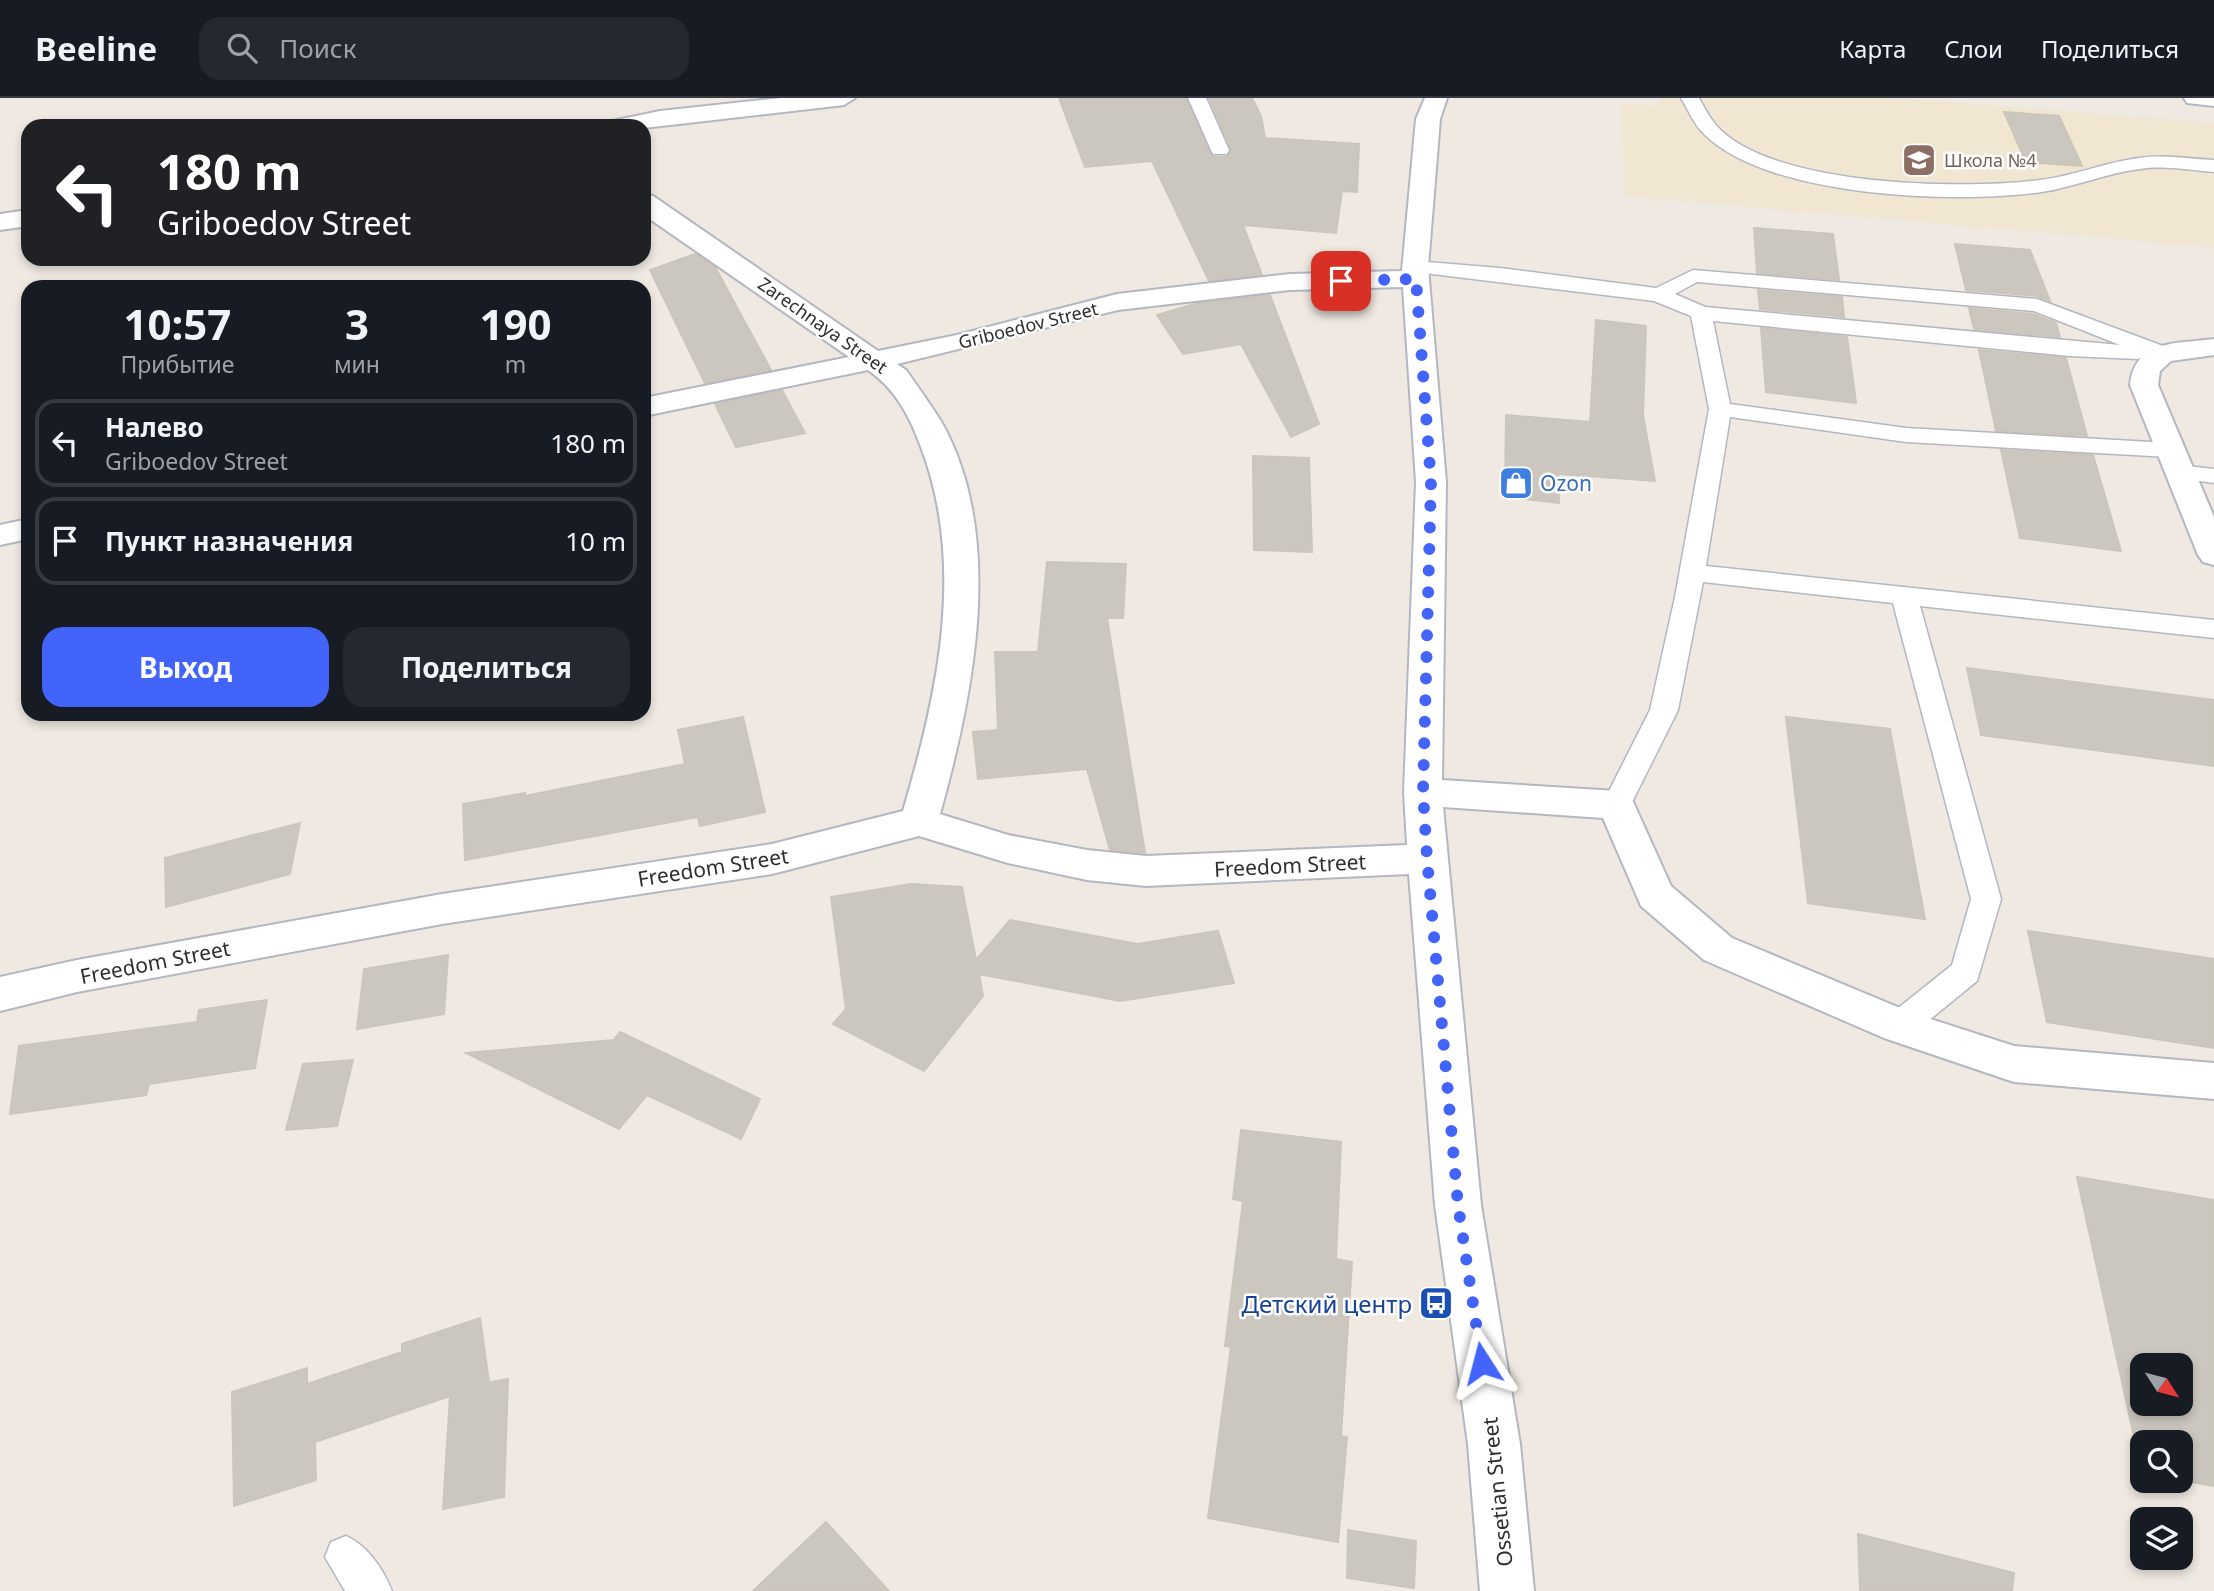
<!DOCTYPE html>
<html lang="ru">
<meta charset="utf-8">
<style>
body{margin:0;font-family:"Noto Sans",sans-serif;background:#242831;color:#f1f3f6;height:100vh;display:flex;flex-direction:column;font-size:26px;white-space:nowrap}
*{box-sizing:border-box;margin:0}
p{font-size:23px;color:#9ea1a6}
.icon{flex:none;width:38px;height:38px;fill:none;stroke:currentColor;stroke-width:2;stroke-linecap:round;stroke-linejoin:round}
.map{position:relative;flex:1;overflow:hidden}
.details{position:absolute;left:21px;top:182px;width:630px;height:441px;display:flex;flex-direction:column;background:#171b24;border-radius:21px;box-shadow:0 4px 10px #0003}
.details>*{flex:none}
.top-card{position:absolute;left:21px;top:21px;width:630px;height:147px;border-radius:21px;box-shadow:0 4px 10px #0003;background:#202124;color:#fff;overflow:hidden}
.needle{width:46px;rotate:126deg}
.tools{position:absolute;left:2130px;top:1255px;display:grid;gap:14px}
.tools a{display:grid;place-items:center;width:63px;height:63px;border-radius:14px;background:#171b24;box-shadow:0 4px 10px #0003;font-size:35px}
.pin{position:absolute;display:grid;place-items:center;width:60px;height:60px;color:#fff;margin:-30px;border-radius:14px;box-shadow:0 4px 10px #0006}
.me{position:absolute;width:77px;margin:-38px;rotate:351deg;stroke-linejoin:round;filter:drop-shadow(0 0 5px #0008)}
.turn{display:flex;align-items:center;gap:24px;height:147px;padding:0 21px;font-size:32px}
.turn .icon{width:91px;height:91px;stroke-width:2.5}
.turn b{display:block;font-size:49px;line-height:60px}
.eta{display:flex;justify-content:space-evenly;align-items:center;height:119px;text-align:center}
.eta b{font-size:42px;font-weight:700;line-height:49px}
.cta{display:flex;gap:14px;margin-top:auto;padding:14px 21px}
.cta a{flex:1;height:80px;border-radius:21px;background:#4264fb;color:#fff;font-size:28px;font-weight:700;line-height:80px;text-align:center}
.cta a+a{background:#242831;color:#f1f3f6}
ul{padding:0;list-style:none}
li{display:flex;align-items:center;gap:21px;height:88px;margin:0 14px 10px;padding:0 7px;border:4px solid #363941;border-radius:21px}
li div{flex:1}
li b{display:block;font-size:26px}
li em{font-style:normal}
header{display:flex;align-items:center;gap:42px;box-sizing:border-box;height:98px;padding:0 35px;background:#171b24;border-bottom:2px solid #363941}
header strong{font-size:33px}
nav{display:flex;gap:38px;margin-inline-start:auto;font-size:24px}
.search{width:490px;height:63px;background:#242831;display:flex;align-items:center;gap:18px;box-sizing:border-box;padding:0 24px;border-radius:21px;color:#9ea1a6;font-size:26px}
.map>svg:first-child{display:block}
.education{fill:#f0e6d1}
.building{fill:#cbc7bf;stroke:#cbc5ba;stroke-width:2;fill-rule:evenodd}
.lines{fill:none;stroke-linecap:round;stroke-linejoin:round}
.lane-casing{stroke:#b4b7c1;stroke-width:3}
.street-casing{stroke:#b4b7c1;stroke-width:4}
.lane{fill:#fff;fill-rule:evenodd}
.street{fill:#fff;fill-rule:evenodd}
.route{stroke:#4264fb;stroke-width:12;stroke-dasharray:0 21.6}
.labels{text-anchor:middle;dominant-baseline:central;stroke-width:5;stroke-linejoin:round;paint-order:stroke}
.far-education-label{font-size:18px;fill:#785e54;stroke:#fff;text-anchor:start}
.far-street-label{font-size:18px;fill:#2e2e2e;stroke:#fff}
.shop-label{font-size:21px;fill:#366cbe;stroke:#fff;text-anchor:start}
.street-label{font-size:21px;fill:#2e2e2e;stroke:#fff}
.near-transit-label{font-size:24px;fill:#164399;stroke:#fff;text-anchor:end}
</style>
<header>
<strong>Beeline</strong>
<div class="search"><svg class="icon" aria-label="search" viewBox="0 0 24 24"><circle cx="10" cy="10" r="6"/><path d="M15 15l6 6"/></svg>Поиск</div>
<nav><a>Карта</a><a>Слои</a><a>Поделиться</a></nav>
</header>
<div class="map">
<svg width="2214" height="1493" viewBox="0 0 2214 1493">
<rect width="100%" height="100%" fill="#efe9e1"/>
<path class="education" d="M1660,0H1891L2214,25V149L1625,98L1621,6L1660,9Z"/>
<g class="building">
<path d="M1059,0H1186L1213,59H1227L1231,51L1209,0H1252L1261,18L1265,40L1359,46L1357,94L1342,93L1336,135L1243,127L1262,177L1209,183L1152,63L1085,69Z"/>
<path d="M2004,14L2059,18L2082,68L2026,64Z"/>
<path d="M1754,130L1833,136L1839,182L1757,175Z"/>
<path d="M1955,146L2030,152L2050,203L2037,198L1966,192Z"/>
<path d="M695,156L715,169L771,272L705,285L650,172Z"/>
<path d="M1758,192L1842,199L1844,219L1760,211Z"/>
<path d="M1270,197L1319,326L1291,339L1241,246L1183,256L1157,217L1198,205Z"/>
<path d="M1969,210L2033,216L2056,225L2060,239L1974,231Z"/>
<path d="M1596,222L1646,228L1643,317L1655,383L1558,376L1559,405L1505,399L1506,317L1590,324Z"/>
<path d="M1761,230L1847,239L1856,305L1766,294Z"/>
<path d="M1979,252L2066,260L2087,338L1996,333Z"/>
<path d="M782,292L805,335L736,349L715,306Z"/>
<path d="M2001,352L2093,357L2121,453L2020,440Z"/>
<path d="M1253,358L1309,360L1312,454L1254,452Z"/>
<path d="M1047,464L1126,466L1123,520H1107L1145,755L1110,752L1087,671L978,681L973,634L998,632L995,554H1038Z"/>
<path d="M1967,570L2214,602V668L1981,637Z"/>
<path d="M743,619L765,714L700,728L698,719L465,762L463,706L525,695V698L685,666L678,632Z"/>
<path d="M1786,619L1890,631L1925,821L1808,805Z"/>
<path d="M300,725L290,776L166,809L165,760Z"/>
<path d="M911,786L962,789L976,862L1010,822L1137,846L1218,833L1234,885L1120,903L979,876L983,898L924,973L833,926L846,911L831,799Z"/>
<path d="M2028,833L2214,861V950L2047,924Z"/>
<path d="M448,857L444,916L357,931L364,871Z"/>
<path d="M267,902L255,970L149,986L146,997L10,1016L19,948L197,924L199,912Z"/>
<path d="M620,934L760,1001L741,1041L647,997L619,1031L466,955L614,942Z"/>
<path d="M353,962L337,1028L286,1032L303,966Z"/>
<path d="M1241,1032L1341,1044L1336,1161L1352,1164L1341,1338L1347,1339L1338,1444L1208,1420L1231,1249L1225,1248L1243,1103L1233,1101Z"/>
<path d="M2077,1079L2214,1102V1388L2180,1382V1344H2142V1375ZM2142,1267H2180V1306H2142Z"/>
<path d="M480,1220L489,1284L486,1285L508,1281L504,1399L443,1411L450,1298L315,1344L316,1382L234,1408L232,1294L307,1270V1286L402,1254V1246Z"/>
<path d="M826,1424L889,1493H753Z"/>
<path d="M1348,1432L1416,1443L1414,1490L1347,1480Z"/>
<path d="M1858,1436L2014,1475L2012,1493H1860Z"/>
</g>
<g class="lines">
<g class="lane-casing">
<g id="lane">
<path d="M1188,0H1206L1229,52L1227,56H1213L1211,52Z"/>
<path d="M1681,0H1699C1704,9 1709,19 1716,27C1769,89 1964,92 2040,82C2074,78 2106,64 2139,60C2164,56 2189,61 2214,62V74C2189,72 2165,67 2140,71C2106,75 2075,89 2042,94C1956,106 1768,100 1704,36C1694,27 1688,11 1681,0Z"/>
<path d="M1415,163L1500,170L1656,190L1693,172L2037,201L2171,251L2174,256L2163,263L2147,257L2138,261L2069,258L1713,223L1730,306L1906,330L2169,345L2177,347L2181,352L2177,357L2169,359L1906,344L1730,319L1706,468L2214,522V540L1920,508L2001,801L1977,883L1911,937L1899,941L1887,937L1883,928L1887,919L1952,867L1971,801L1893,505L1703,484L1678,612L1627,714L1617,718L1607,714L1602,707L1650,612L1675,499L1709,311L1691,218L1654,203L1408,173L1405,169ZM1697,184L2034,213L2120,247L1705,209L1675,196Z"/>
<path d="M2178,367L2214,371V385L2170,379L2166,374L2170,369Z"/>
<path d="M346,1438C368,1448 383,1471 392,1493H345L325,1459L331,1444Z"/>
</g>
</g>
<g class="street-casing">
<g id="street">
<path d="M781,0H855L844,7L644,30L608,28L612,23L660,13Z"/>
<path d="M1425,0H1447L1440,21L1428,169L1446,384L1442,682L1617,693L1630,697L1671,788L1732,840L1912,915L2014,948L2214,965V1001L2014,984L1884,940L1704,862L1641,808L1603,720L1443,709L1481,1107L1520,1346L1534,1493H1480L1468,1346L1435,1107L1409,776L1146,788L1087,782L1008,765L919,738L772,776L442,826L77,894L0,913V879L77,862L442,796L772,746L903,713C938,595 966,467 921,349C910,319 895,290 868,272L644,318V300L849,259L644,117V96L653,98L878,253L957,237L1117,196L1290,176L1402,173L1416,21ZM1403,189L1416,384L1404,694L1407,747L1146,758L1087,752L1008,737L940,716C973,598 1006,440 942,325C931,307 918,289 906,272L897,266L1118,212L1290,192Z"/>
<path d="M2184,0H2214V8L2187,5Z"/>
<path d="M28,112V128L0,132V116Z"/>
<path d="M2214,241V257L2171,263L2160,273L2158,287L2214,419V467L2203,464L2198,457L2130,287C2135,241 2177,246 2214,241Z"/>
<path d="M28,421V441L0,447V427Z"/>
</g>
</g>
<use href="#lane" class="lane"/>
<use href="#street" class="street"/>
</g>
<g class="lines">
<path class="route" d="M1341,183L1416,181L1431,384L1423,694L1427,760L1458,1107L1482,1265"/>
</g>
<defs>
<g id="school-square" transform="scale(1.75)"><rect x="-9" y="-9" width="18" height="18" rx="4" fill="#8d6e63" stroke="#fff"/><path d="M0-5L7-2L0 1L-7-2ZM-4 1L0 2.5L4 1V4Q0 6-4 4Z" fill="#fff"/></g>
<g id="shop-square" transform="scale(1.75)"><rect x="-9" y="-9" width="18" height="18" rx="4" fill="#3f7fe0" stroke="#fff"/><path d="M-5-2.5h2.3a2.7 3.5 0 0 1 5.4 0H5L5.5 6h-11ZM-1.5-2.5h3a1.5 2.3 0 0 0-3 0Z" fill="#fff"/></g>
<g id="bus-square" transform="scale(1.75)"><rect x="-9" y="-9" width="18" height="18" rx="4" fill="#1a4fb4" stroke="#fff"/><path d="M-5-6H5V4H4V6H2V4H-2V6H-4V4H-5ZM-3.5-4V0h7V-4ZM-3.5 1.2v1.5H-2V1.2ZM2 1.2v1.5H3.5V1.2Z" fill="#fff"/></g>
</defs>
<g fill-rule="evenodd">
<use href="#school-square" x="1919" y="62"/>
<use href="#shop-square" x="1516" y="385"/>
<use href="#bus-square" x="1436" y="1205"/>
</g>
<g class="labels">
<g class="far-education-label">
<text x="1944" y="62">Школа №4</text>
</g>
<g class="far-street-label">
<text transform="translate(823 227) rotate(35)">Zarechnaya Street</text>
<text transform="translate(1028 227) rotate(-14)">Griboedov Street</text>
</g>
<g class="shop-label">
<text x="1540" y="385">Ozon</text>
</g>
<g class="street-label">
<text transform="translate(1290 767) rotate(-3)">Freedom Street</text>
<text transform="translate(713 769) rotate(-9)">Freedom Street</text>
<text transform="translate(155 864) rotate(-11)">Freedom Street</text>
<text transform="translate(1497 1394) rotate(-96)">Ossetian Street</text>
</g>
<g class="near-transit-label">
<text x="1412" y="1205">Детский центр</text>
</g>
</g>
</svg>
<div class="tools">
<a><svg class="needle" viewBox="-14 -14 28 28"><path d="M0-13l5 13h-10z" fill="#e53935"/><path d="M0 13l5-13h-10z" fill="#9ea1a6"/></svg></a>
<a><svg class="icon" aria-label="search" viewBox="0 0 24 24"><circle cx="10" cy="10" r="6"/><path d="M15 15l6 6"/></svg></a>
<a><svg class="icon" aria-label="layers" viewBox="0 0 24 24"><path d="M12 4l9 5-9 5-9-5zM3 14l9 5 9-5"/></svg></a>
</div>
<div class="pin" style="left:1341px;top:183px;background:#d93025"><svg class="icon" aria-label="arrive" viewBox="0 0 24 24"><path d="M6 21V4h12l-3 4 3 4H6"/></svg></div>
<svg class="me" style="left:1482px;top:1265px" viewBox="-20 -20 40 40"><path d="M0-17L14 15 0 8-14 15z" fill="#4264fb" stroke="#fff" stroke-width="4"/></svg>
<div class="top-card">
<div class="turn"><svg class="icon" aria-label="left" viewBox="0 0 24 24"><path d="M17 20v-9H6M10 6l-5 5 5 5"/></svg><div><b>180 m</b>Griboedov Street</div></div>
</div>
<section class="details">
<div class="eta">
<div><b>10:57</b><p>Прибытие</p></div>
<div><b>3</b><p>мин</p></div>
<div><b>190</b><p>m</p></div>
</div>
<ul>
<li><svg class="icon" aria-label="left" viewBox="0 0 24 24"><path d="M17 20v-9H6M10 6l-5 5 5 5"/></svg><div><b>Налево</b><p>Griboedov Street</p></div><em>180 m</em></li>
<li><svg class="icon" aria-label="arrive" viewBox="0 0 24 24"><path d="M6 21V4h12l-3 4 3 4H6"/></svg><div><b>Пункт назначения</b></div><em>10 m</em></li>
</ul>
<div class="cta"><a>Выход</a><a>Поделиться</a></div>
</section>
</div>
